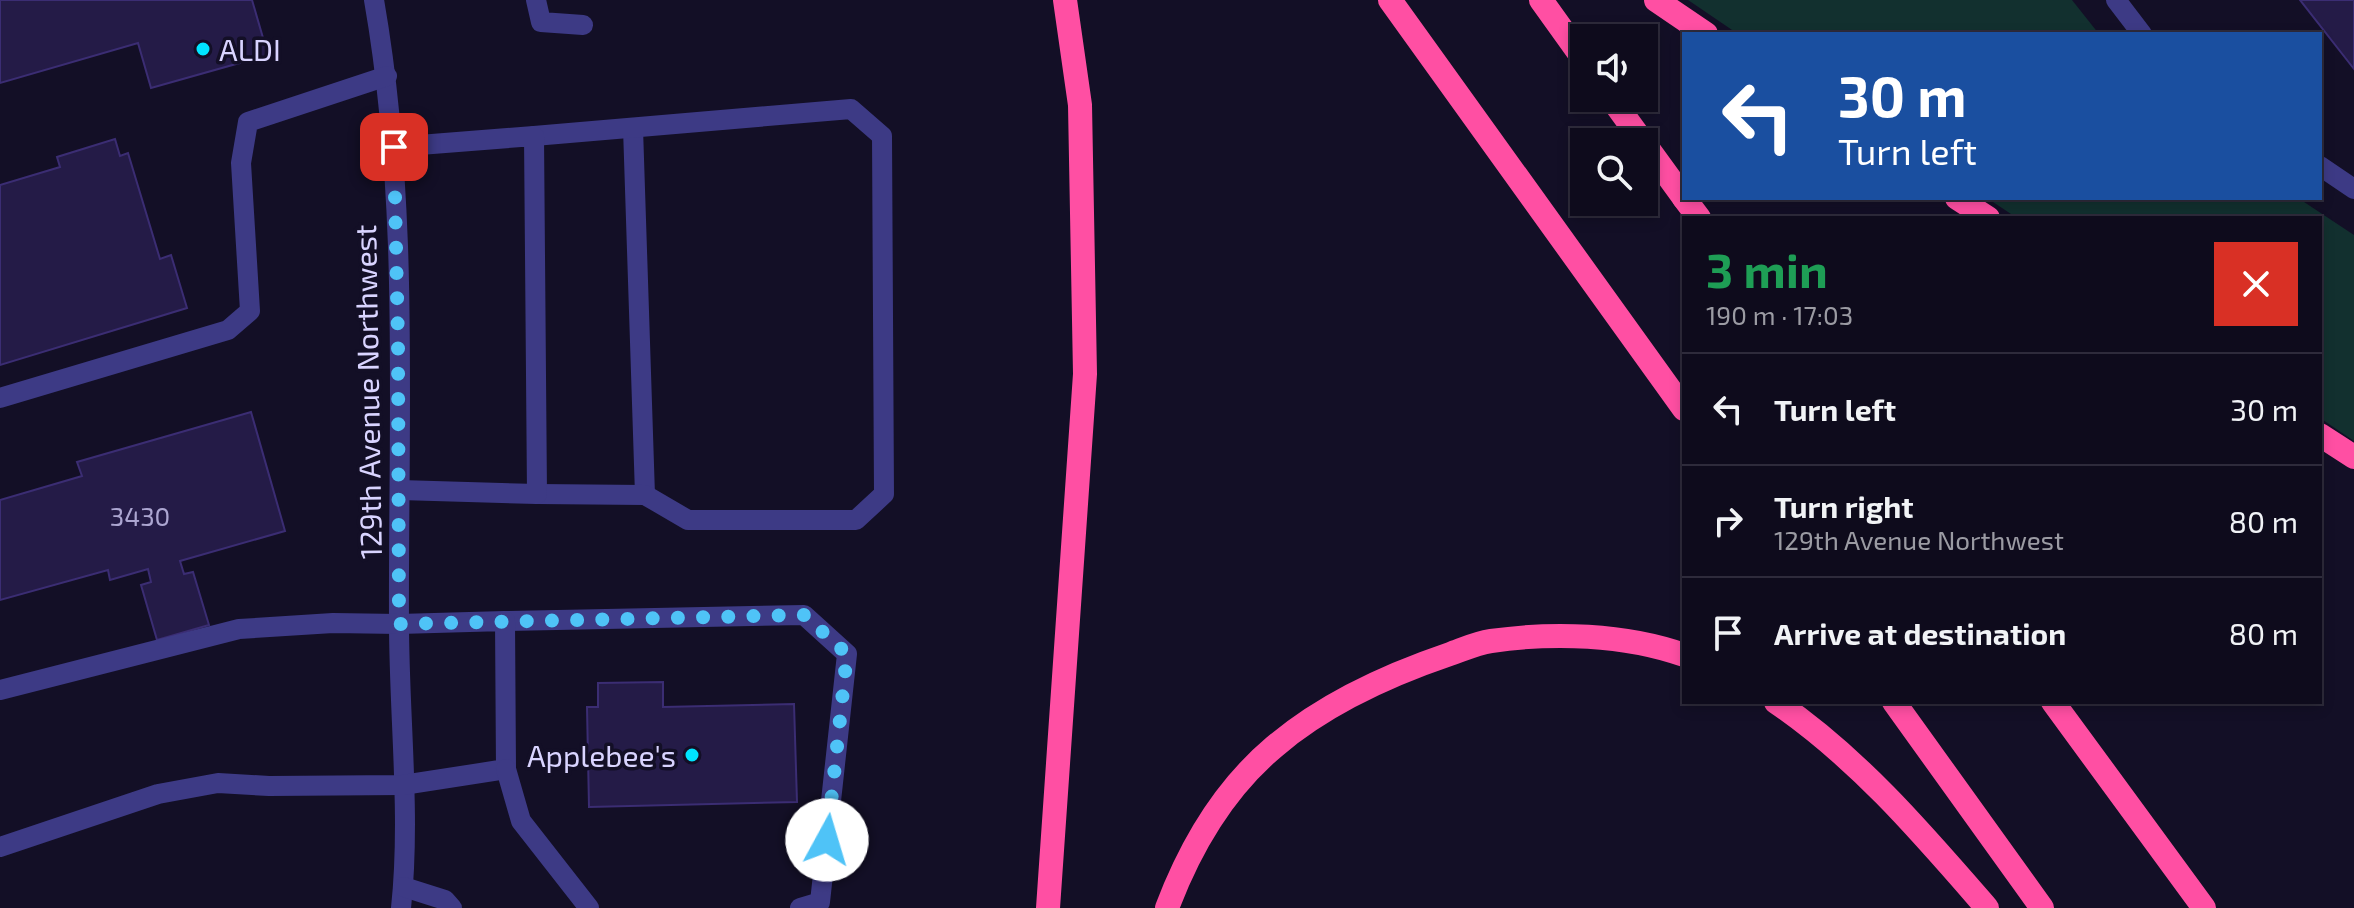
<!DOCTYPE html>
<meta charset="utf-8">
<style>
body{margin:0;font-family:"Exo 2",sans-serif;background:#171425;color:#f1f3f6;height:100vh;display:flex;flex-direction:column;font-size:30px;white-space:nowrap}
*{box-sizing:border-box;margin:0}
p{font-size:26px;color:#9b9ba3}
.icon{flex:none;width:44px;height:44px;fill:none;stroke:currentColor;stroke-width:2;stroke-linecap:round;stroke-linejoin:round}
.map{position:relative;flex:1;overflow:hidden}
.drawer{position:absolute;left:1682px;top:216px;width:640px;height:488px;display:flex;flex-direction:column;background:#0e0b1c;border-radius:0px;box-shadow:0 4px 12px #0003,0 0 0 2px #2e2b3b}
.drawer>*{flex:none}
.banner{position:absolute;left:1682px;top:32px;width:640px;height:168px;border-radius:0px;box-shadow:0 4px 12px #0003,0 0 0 2px #2e2b3b;background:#1a4fa0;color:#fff;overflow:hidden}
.controls{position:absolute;left:1570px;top:24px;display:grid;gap:16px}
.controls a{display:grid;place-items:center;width:88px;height:88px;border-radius:0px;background:#0e0b1c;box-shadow:0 4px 12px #0003,0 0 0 2px #2e2b3b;font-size:40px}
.pin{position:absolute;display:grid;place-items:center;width:68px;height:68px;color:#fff;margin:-34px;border-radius:16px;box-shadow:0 4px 12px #0006}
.me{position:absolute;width:88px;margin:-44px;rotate:6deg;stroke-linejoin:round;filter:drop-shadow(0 0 6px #0008)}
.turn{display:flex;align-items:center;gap:28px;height:168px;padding:0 24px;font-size:36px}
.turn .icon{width:104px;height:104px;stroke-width:2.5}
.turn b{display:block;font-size:56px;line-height:68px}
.round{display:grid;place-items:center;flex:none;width:84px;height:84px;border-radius:0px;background:#171425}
.summary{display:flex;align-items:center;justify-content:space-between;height:136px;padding:0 24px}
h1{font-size:48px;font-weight:700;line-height:60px;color:#1e9e55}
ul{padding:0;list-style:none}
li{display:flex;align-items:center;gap:24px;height:112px;padding:0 24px;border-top:2px solid #2e2b3b}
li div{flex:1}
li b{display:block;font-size:30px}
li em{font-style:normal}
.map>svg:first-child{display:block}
.green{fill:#12302f}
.building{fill:#241b47;stroke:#3b2d73;stroke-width:2}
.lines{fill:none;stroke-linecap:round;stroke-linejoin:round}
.minor{stroke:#3d3a85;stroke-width:20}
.highway{stroke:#ff4fa3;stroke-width:24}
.route{stroke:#4fc3f7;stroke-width:14;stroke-dasharray:0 25.2}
.poi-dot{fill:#00e5ff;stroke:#130f26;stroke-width:3}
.labels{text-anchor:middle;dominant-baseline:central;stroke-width:7;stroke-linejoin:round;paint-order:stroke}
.number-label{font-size:26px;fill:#aca6d1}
.poi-label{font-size:30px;fill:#d9d4ff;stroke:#130f26;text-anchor:start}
.street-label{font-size:30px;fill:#d9d4ff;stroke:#130f26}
</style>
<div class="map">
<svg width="2354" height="908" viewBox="0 0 2354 908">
<rect width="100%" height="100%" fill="#130f26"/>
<g class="green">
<path d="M1688,0H2072L2099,34H1738Z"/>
<path d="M1987,198H2298L2354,235V441L2320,418V218H2017Z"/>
</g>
<g class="building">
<path d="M0,0H252L268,55L151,88L138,43L0,83Z"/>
<path d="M2300,0H2354V69Z"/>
<path d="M115,139L120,156L128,153L160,259L171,255L187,308L0,365V185L60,167L57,157Z"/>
<path d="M251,412L285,531L180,561L184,574L193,572L209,625L157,640L141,585L151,582L148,569L110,580L108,570L0,600V500L82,476L77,462Z"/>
<path d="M663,682V707L794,704L797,802L589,807L587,707H598V683Z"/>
</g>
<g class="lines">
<g class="minor">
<path d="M374,0C410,205 398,416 399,623C399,717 411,815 401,908"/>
<path d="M536,0L541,22L583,25"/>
<path d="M2116,0L2142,34"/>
<path d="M633,128L645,495"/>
<path d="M534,136L851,109L882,136L884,494L856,520H688L645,495L537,494"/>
<path d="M394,147L534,136L537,494L400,490"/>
<path d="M2320,166L2354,189"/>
<path d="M0,398L228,330L250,311L241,163L248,122L387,76"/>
<path d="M505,621L804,615L847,654L820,902L800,908"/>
<path d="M0,690L239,629L333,623L399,624L505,621L506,769L403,785L269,786L218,783L158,794L0,847"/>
<path d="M506,769L521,821L589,908"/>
<path d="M404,887L445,900L452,908"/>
</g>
<g class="highway">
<path d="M1390,0L1684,409"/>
<path d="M1541,0L1584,60"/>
<path d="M1656,0L1706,34"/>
<path d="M1611,98L1643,142"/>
<path d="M1644,143L1684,198"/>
<path d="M1684,198L1699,218"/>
<path d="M1957,198L1988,218"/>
<path d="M2320,435L2354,457"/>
<path d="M1776,702C1858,758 1922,833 1987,908"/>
<path d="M1894,702L2042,908"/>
<path d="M2053,702L2204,908"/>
<path d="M1048,908L1085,374L1080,105L1065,0"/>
<path d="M1167,908C1190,847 1223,790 1274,747C1324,704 1388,675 1450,654C1464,649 1477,643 1491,641C1553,632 1624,634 1684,655"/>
</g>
</g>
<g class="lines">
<path class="route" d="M394,147L398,342L399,624L804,615L847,654L827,840"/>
</g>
<g class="poi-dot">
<circle cx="203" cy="49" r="8"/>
<circle cx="692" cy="755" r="8"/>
</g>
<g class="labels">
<g class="number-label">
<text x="140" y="515">3430</text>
</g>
<g class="poi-label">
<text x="219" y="49">ALDI</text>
<text x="676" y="755" text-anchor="end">Applebee's</text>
</g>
<g class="street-label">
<text transform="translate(367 392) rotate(-91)">129th Avenue Northwest</text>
</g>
</g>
</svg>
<div class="controls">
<a><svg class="icon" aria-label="sound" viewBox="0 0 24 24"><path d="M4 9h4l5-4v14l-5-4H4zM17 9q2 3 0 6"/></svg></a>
<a><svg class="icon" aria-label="search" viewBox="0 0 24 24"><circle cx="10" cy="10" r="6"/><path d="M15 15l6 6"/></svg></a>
</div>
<div class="pin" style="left:394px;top:147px;background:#d93025"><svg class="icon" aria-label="arrive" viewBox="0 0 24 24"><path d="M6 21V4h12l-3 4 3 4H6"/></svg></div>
<svg class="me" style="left:827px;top:840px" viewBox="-20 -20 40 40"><circle r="19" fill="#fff"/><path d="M0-13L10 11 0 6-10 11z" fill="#4fc3f7"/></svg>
<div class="banner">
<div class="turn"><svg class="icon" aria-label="left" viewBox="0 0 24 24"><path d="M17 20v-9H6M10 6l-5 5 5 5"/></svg><div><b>30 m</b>Turn left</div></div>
</div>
<section class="drawer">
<div class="summary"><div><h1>3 min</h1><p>190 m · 17:03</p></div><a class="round" style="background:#d93025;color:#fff"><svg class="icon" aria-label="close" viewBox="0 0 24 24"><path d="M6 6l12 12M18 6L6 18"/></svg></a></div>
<ul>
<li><svg class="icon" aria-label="left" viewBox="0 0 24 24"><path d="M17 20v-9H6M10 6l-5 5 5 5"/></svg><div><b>Turn left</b></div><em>30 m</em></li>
<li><svg class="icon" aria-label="right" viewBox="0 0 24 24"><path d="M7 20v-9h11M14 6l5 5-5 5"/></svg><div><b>Turn right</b><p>129th Avenue Northwest</p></div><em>80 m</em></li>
<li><svg class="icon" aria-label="arrive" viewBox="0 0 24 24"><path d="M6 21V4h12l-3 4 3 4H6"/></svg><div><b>Arrive at destination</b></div><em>80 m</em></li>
</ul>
</section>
</div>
